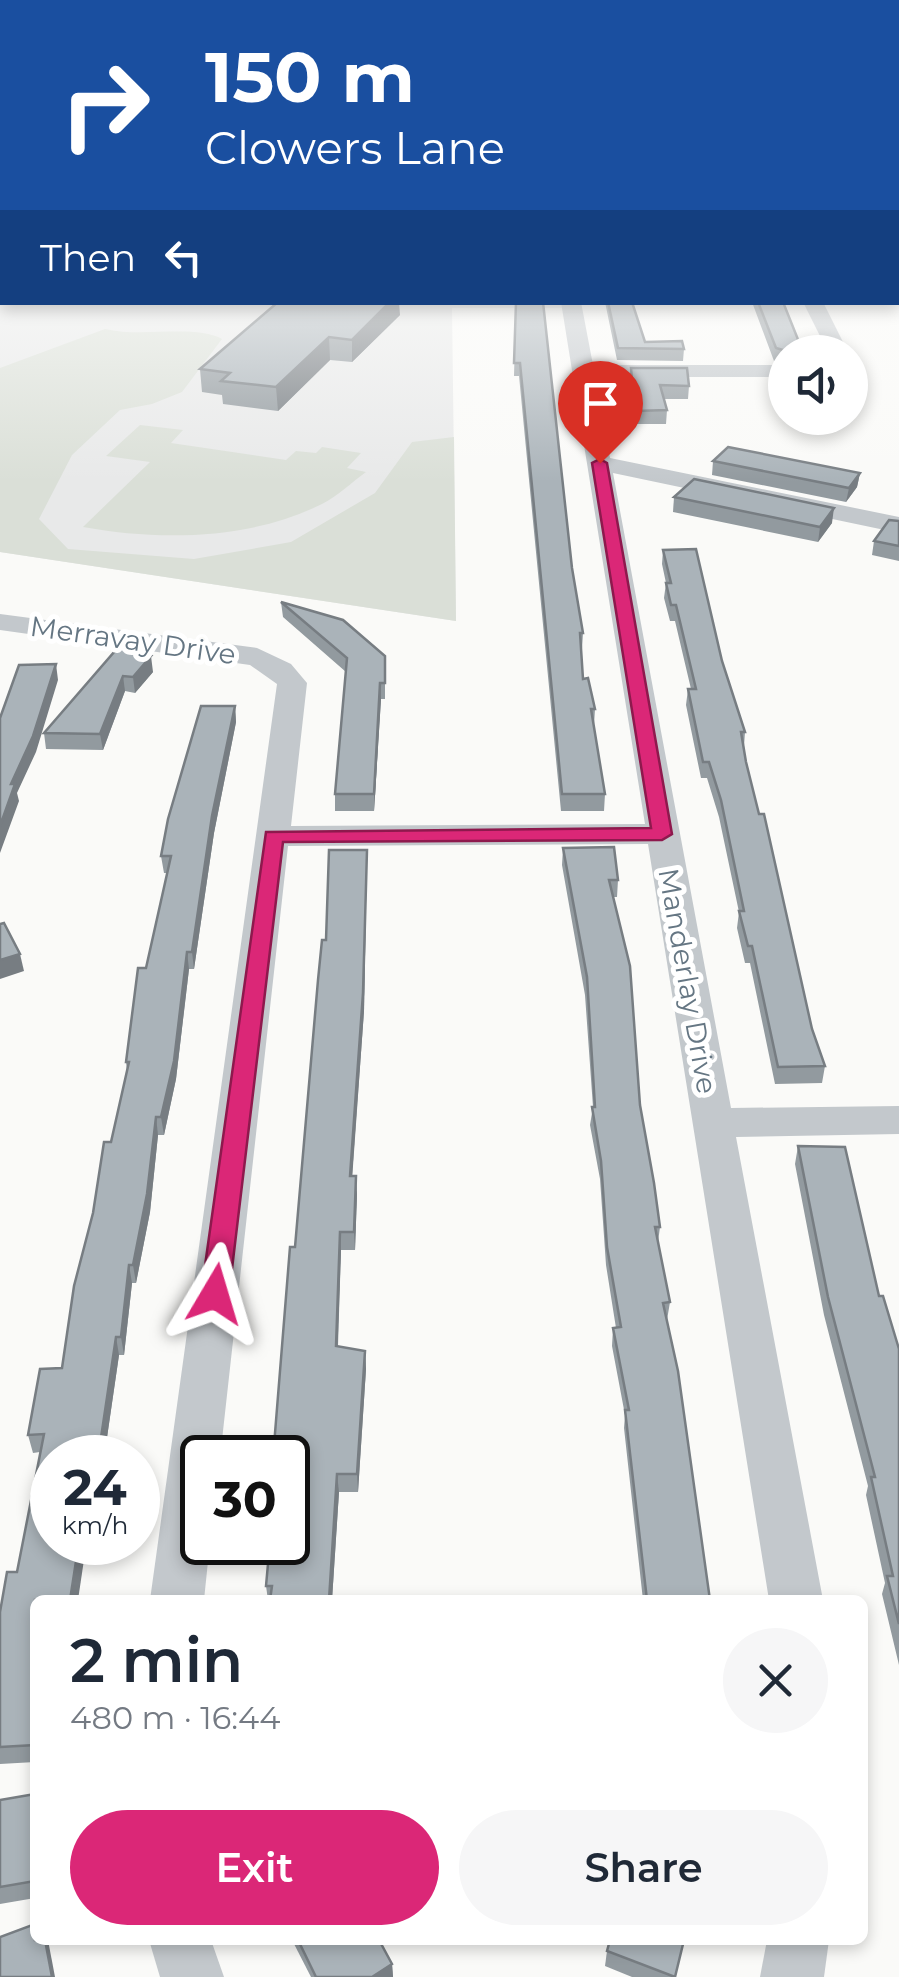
<!DOCTYPE html>
<meta charset="utf-8">
<style>
body{margin:0;font-family:Montserrat,sans-serif;background:#f6f6f7;color:#1f2937;height:100vh;display:flex;flex-direction:column;font-size:38px;white-space:nowrap}
*{box-sizing:border-box;margin:0}
p{font-size:32px;color:#747a83}
.icon{flex:none;width:55px;height:55px;fill:none;stroke:currentColor;stroke-width:2;stroke-linecap:round;stroke-linejoin:round}
.map{position:relative;flex:1;overflow:hidden}
.sheet{position:absolute;left:30px;top:1595px;width:838px;height:350px;display:flex;flex-direction:column;background:#fff;border-radius:15px;box-shadow:0 5px 15px #0003}
.sheet>*{flex:none}
.top-card{position:absolute;left:0px;top:0px;width:900px;height:305px;box-shadow:0 5px 15px #0003;background:#1a4fa0;color:#fff;overflow:hidden}
.controls{position:absolute;left:768px;top:335px;display:grid;gap:20px}
.controls a{display:grid;place-items:center;width:100px;height:100px;border-radius:50%;background:#fff;box-shadow:0 5px 15px #0003;font-size:50px}
.speed{position:absolute;left:30px;top:1435px;display:flex;gap:20px;font-size:50px;font-weight:700;text-align:center}
.speed>*{display:grid;place-content:center;width:130px;height:130px;border-radius:50%;background:#fff;box-shadow:0 5px 15px #0003;line-height:1}
.speed small{font-size:25px;font-weight:400}
.speed .limit{border:5px solid #111;border-radius:15px;background:#fff;color:#111}
.pin{position:absolute;display:grid;place-items:center;width:85px;height:85px;color:#fff;margin:-102px -42px;border-radius:50% 50% 50% 0;rotate:-45deg;box-shadow:0 0 10px #0007}
.pin .icon{rotate:45deg}
.me{position:absolute;width:110px;margin:-55px;rotate:7deg;stroke-linejoin:round;filter:drop-shadow(0 0 8px #0008)}
.turn{display:flex;align-items:center;gap:35px;height:210px;padding:0 40px;font-size:45px}
.turn .icon{width:130px;height:130px;stroke-width:2.5}
.turn b{display:block;font-size:70px;line-height:85px}
.then{display:flex;align-items:center;height:95px;padding:0 40px;background:#0003;gap:20px;font-size:38px}
.round{display:grid;place-items:center;flex:none;width:105px;height:105px;border-radius:52px;background:#f6f6f7}
.headline{display:flex;align-items:center;justify-content:space-between;height:170px;padding:0 40px}
h1{font-size:60px;font-weight:600;line-height:75px}
.primary-button{display:flex;gap:20px;margin-top:auto;padding:20px 40px}
.primary-button a{flex:1;height:115px;border-radius:60px;background:#db2777;color:#fff;font-size:40px;font-weight:600;line-height:115px;text-align:center}
.primary-button a+a{background:#f6f6f7;color:#1f2937}
.map>svg:first-child{display:block}
.built{fill:#e8e9e9}
.green{fill:#dadfd7}
.lines{fill:none;stroke-linecap:round;stroke-linejoin:round}
.street{fill:#c3c8cc;fill-rule:evenodd}
.wall{fill:#929a9f}
.shaded-wall{fill:#777d82}
.building{fill:#aab3b9;stroke:#777d82;stroke-width:2.5}
.route{fill:#db2777;stroke:#8e194d;stroke-width:2.5}
.labels{text-anchor:middle;dominant-baseline:central;stroke-width:10;stroke-linejoin:round;paint-order:stroke}
.street-label{font-size:28px;fill:#657683;stroke:#fff}
</style>
<div class="map">
<svg width="899" height="1977" viewBox="0 0 899 1977">
<rect width="100%" height="100%" fill="#fafaf8"/>
<path class="built" d="M0,206L2,302L571,303L572,308H452L456,621L0,552Z"/>
<g class="green">
<path d="M105,329C142,338 195,324 222,339L182,392L152,404L120,410L72,455L39,519L68,549L194,559L291,542L375,493L412,442L454,437L456,621L0,552V368Z"/>
<path d="M140,425L183,430L171,443L286,460L296,451L316,453L322,447L361,453L347,468L366,472C352,482 338,496 322,504C250,540 160,541 83,527L150,462L106,456Z"/>
</g>
<g class="lines">
<g class="street">
<path d="M561,302H581L593,365H785V377H595L610,458L899,517V533L613,473L731,1108L899,1106V1134L736,1137L823,1600H769L648,844L288,846L220,1458H202V1542H210L204,1600H150L277,684L250,665L0,630V614L257,648L291,664L307,683L291,826L645,824Z"/>
<path d="M803,302H823L848,352H828Z"/>
<path d="M149,1940H211L224,1977H160Z"/>
<path d="M767,1940H829L824,1977H760Z"/>
</g>
</g>
<g class="wall">
<path d="M516,302L572,568L583,633L582,649H581L583,679L595,709L594,725L605,794L604,811H561L519,376H514Z"/>
<path d="M605,302H639V305H632L645,342L684,349L683,361L617,360Z"/>
<path d="M752,302H783L803,352H785V364L774,361Z"/>
<path d="M400,315L352,362L330,360L278,411L223,404L222,395L202,392L200,369Z"/>
<path d="M785,367V390L781,381L783,368Z"/>
<path d="M631,368L689,386L688,399H664L667,410L666,424H634L630,381Z"/>
<path d="M713,461L860,473L857,487L846,502L712,475Z"/>
<path d="M674,497L832,523L818,542L673,512Z"/>
<path d="M899,521V561L872,555L874,541Z"/>
<path d="M663,550L722,661L745,732L744,746L746,762L812,1029L825,1066L822,1083L775,1084L750,963H745L737,928L739,912L719,817L707,778H701L686,705L688,689H691L675,621H670L664,598L666,583L662,564Z"/>
<path d="M281,602L385,656V699H381L374,811H335V794L346,672L283,617Z"/>
<path d="M139,654L153,672L135,693L125,691L103,750L46,749L44,733Z"/>
<path d="M235,706L236,722L214,833L194,969H189L176,1079L164,1135H158L150,1212L136,1283H132L124,1355H119L104,1458H52V1542H92L91,1553H85L35,1600V1762L0,1764V1612L17,1572L40,1452L33,1453L28,1435L62,1368L111,1142L127,1071L126,1062L167,873H164L161,856Z"/>
<path d="M563,848L618,880L617,897H613L640,1105L660,1227L658,1242L670,1302L667,1320L710,1600H643L624,1428L625,1415L612,1346L613,1328H616L606,1265L600,1179L590,1125L593,1107L585,995L562,865Z"/>
<path d="M367,850L364,1011L352,1176L357,1194L355,1250H341L338,1346L365,1351L366,1369L358,1492H339L332,1600H268L266,1586L295,1247L326,940Z"/>
<path d="M798,1146L879,1296L899,1349V1665L882,1594L885,1583L866,1495L868,1486L824,1315L795,1164Z"/>
<path d="M35,1794V1898L0,1904V1800Z"/>
<path d="M292,1940H379L392,1964L393,1977H311Z"/>
<path d="M607,1951L676,1977H632L605,1966Z"/>
</g>
<g class="shaded-wall">
<path d="M390,302H399L400,315L352,362V340Z"/>
<path d="M329,337L330,360L278,411L276,387Z"/>
<path d="M860,473L857,487L846,502L849,488Z"/>
<path d="M834,508L832,523L818,542L820,527Z"/>
<path d="M137,638L139,653L133,669L131,653Z"/>
<path d="M151,656L153,672L135,693L133,677Z"/>
<path d="M56,664L58,680L36,752L17,793L19,801L0,853V826L11,784Z"/>
<path d="M123,676L125,691L103,750L100,734Z"/>
<path d="M380,683L381,699L374,811V794Z"/>
<path d="M235,706L236,722L214,833L194,969L192,952L212,816Z"/>
<path d="M367,850L364,1011L351,1194L350,1176Z"/>
<path d="M187,952L189,969L176,1079L164,1135L161,1117Z"/>
<path d="M20,954L24,971L0,979V960Z"/>
<path d="M156,1117L158,1135L150,1212L136,1283L133,1265Z"/>
<path d="M356,1176L357,1194L355,1250L354,1232Z"/>
<path d="M340,1232L341,1250L337,1364L336,1346Z"/>
<path d="M129,1265L132,1283L124,1355L121,1337Z"/>
<path d="M116,1337L119,1355L104,1458H98Z"/>
<path d="M365,1351L366,1369L358,1492L357,1474Z"/>
<path d="M337,1474L339,1492L332,1600H329Z"/>
<path d="M79,1542H82L85,1553L78,1600H70Z"/>
<path d="M45,1940H48L55,1977H52Z"/>
<path d="M392,1964L393,1977H372Z"/>
</g>
<g class="building">
<path d="M278,302H390L352,340L329,337L276,387L221,381L230,373L200,369Z"/>
<path d="M516,302H543L572,568L583,633H580L583,679L588,678L595,709H591L605,794H562L520,363H514Z"/>
<path d="M608,302H632L645,342L682,341L684,349L618,348Z"/>
<path d="M758,302H783L803,352H790L776,348Z"/>
<path d="M631,368H687L689,386L660,385L667,410L635,411Z"/>
<path d="M728,447L860,473L849,488L713,461Z"/>
<path d="M694,479L834,508L820,527L674,497Z"/>
<path d="M889,520L899,521V546L874,541Z"/>
<path d="M696,549L722,661L745,732H741L746,762L759,814H764L812,1029L825,1066L778,1067L752,946H748L739,911H744L721,800L709,762H703L688,689H696L676,605H671L666,583H671L663,550Z"/>
<path d="M281,602L343,620L385,656V683H380L374,794H335L347,658Z"/>
<path d="M128,636L137,638L131,653L151,656L133,677L123,676L100,734L44,733Z"/>
<path d="M56,664L33,736L11,784H15L0,826V718L19,665Z"/>
<path d="M201,706H235L212,816L192,952H187L174,1061L161,1117H156L147,1194L133,1265H129L121,1337H116L98,1458H52V1542H79L70,1600H35V1745L0,1747V1612L7,1572H17L44,1434L28,1435L40,1369L62,1368L74,1286L93,1213L104,1142H111L129,1062H126L138,968H146L171,856H161L168,819Z"/>
<path d="M614,847L618,880H609L630,966L640,1105L654,1183L660,1227H655L670,1302L663,1303L678,1371L710,1600H647L625,1410H629L613,1328L621,1327L607,1247L601,1161L592,1107H595L587,977L563,848Z"/>
<path d="M329,850H367L363,993L350,1176H356L354,1232H340L336,1346L365,1351L357,1474H337L329,1600H270L272,1586H266L270,1542H288V1458H273L290,1247H295L318,980L322,940H326Z"/>
<path d="M4,923L20,954L0,960V924Z"/>
<path d="M798,1146L845,1147L879,1296H883L899,1349V1624L887,1576H893L871,1477H875L828,1297Z"/>
<path d="M35,1794V1881L0,1887V1800Z"/>
<path d="M35,1924V1940H45L52,1977H0V1937Z"/>
<path d="M298,1940H379L392,1964L372,1977H316Z"/>
<path d="M610,1940H684L675,1977L607,1951Z"/>
</g>
<linearGradient id="sky" x2="0" y2="1"><stop stop-color="#96bcdc"/><stop offset="0.43" stop-color="#fdfdfc"/><stop offset="1" stop-color="#fdfdfc" stop-opacity="0"/></linearGradient>
<rect width="899" height="482" fill="url(#sky)"/>
<path class="route" d="M600,459L607,463L672,834L662,840L283,842L229,1294L225,1302L215,1305L205,1302L201,1294L266,832L651,828L592,463Z"/>
<g class="labels">
<g class="street-label">
<text transform="translate(133 640) rotate(8)">Merravay Drive</text>
<text transform="translate(688 981) rotate(80)">Manderlay Drive</text>
</g>
</g>
</svg>
<div class="controls">
<a><svg class="icon" aria-label="sound" viewBox="0 0 24 24"><path d="M4 9h4l5-4v14l-5-4H4zM17 9q2 3 0 6"/></svg></a>
</div>
<div class="speed"><div>24<small>km/h</small></div><div class="limit">30</div></div>
<div class="pin" style="left:600px;top:463px;background:#d93025"><svg class="icon" aria-label="arrive" viewBox="0 0 24 24"><path d="M6 21V4h12l-3 4 3 4H6"/></svg></div>
<svg class="me" style="left:215px;top:1294px" viewBox="-20 -20 40 40"><path d="M0-17L14 15 0 8-14 15z" fill="#db2777" stroke="#fff" stroke-width="4"/></svg>
<div class="top-card">
<div class="turn"><svg class="icon" aria-label="right" viewBox="0 0 24 24"><path d="M7 20v-9h11M14 6l5 5-5 5"/></svg><div><b>150 m</b>Clowers Lane</div></div>
<div class="then">Then<svg class="icon" aria-label="left" viewBox="0 0 24 24"><path d="M17 20v-9H6M10 6l-5 5 5 5"/></svg></div>
</div>
<section class="sheet">
<div class="headline"><div><h1>2 min</h1><p>480 m · 16:44</p></div><a class="round"><svg class="icon" aria-label="close" viewBox="0 0 24 24"><path d="M6 6l12 12M18 6L6 18"/></svg></a></div>
<div class="primary-button"><a>Exit</a><a>Share</a></div>
</section>
</div>
